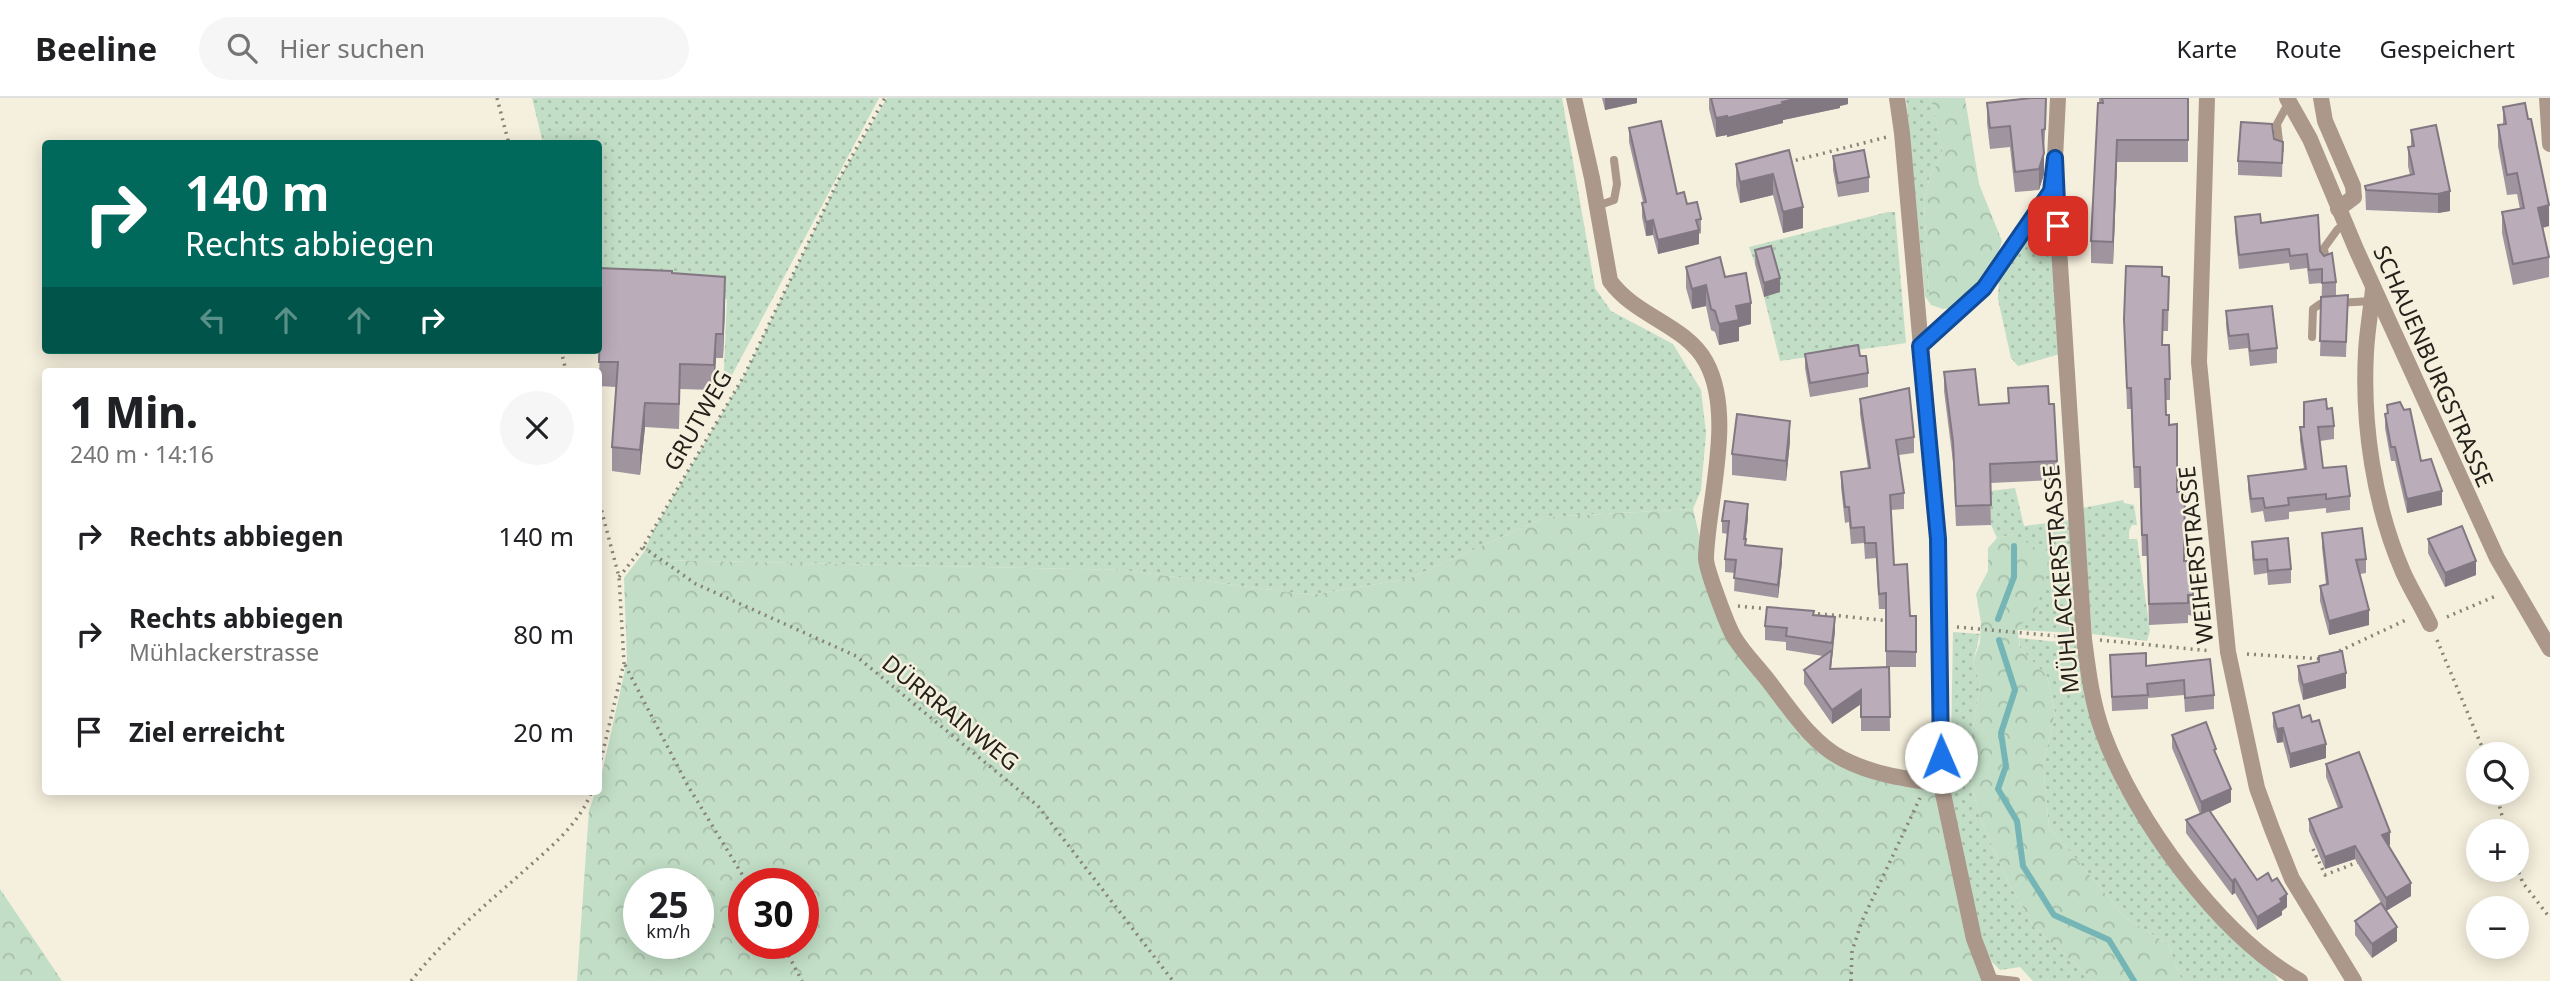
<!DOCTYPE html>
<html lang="de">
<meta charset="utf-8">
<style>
body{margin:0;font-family:"Noto Sans",sans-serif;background:#f6f6f6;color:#202124;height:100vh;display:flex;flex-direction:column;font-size:26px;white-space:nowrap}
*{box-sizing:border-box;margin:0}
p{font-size:23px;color:#757577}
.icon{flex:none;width:38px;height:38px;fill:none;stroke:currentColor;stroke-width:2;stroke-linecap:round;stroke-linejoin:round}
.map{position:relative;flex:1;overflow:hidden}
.side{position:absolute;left:42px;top:270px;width:560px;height:427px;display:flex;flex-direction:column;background:#fff;border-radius:7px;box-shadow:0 4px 18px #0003}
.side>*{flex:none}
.top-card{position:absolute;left:42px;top:42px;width:560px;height:214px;border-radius:7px;box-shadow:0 4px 18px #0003;background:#00695c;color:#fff;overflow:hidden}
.tools{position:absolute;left:2466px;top:644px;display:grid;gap:14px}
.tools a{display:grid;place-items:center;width:63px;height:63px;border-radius:50%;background:#fff;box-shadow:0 4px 18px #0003;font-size:35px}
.speed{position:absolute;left:623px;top:770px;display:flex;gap:14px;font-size:35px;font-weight:700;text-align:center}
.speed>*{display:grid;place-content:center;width:91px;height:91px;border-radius:50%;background:#fff;box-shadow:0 4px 18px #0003;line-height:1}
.speed small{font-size:18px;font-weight:400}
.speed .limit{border:10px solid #d22;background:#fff;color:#111}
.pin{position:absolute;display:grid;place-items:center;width:60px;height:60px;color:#fff;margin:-30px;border-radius:14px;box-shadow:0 4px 10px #0006}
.me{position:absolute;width:77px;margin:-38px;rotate:359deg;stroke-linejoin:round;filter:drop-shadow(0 0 5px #0008)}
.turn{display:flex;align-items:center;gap:24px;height:147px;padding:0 28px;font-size:32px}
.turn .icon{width:91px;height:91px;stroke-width:2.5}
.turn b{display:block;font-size:49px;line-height:60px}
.lanes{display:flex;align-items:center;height:66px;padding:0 28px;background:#0003;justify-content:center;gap:35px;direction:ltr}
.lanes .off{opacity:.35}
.round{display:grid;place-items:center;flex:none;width:74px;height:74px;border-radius:37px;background:#f6f6f6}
.summary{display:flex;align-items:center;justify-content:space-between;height:119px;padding:0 28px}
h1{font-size:42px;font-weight:800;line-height:52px}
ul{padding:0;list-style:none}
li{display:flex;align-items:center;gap:21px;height:98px;padding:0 28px}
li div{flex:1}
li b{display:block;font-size:26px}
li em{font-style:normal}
header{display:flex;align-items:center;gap:42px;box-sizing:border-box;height:98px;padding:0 35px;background:#fff;border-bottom:2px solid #e0e0e0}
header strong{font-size:33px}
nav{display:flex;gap:38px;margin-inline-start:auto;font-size:24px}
.search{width:490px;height:63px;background:#f6f6f6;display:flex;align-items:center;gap:18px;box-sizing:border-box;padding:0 24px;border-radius:38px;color:#757577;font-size:26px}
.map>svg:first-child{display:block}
.green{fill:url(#green-dots)}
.forest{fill:url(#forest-crowns);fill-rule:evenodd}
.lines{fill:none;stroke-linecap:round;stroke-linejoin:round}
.stream{stroke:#75b5b5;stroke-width:6}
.path{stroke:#878377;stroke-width:3.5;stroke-dasharray:2 5;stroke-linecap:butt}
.service{stroke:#ab988b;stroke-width:8}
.minor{stroke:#ab988b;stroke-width:16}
.wall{fill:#a0949f}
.shaded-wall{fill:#827882}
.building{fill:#baacb9;stroke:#827882;stroke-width:2}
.route-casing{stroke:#114b97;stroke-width:18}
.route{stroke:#1a73e8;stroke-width:12}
.labels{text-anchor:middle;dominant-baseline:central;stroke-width:5;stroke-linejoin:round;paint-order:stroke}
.street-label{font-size:23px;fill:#23211a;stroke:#f5efdd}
</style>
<header>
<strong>Beeline</strong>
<div class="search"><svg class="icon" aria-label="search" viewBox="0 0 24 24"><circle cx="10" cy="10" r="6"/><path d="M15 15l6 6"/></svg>Hier suchen</div>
<nav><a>Karte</a><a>Route</a><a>Gespeichert</a></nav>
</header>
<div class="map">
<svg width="2550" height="883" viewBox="0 0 2550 883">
<defs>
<pattern id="green-dots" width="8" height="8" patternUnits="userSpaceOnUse" patternTransform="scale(1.75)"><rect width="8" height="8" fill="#c2dec6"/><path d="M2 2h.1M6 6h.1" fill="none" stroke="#a6beaa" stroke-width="1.8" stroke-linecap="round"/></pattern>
<pattern id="forest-crowns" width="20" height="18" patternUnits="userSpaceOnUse" patternTransform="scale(1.75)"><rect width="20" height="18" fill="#c2dec6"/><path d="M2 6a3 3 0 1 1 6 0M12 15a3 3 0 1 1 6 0" fill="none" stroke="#a6beaa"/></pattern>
</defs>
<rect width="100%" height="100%" fill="#f5efdd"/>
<g class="green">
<path d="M532,0H879L723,294L727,201L599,193L598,46L543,45Z"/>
<path d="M887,0H1562L1595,190L1611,213L1673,246L1701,292L1706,335L1701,392L1693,411L1546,419L1408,481L1310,497L1124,472L655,462L644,454L653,433L744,278L839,81Z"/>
<path d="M1906,0H1931L1943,56L1930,78L1924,103L1929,196L1943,211L1931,207L1925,198Z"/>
<path d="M1888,114H1895L1906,245L1780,263L1764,199L1780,194L1771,162L1755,166L1749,149Z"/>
<path d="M2047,122L2053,127L2060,256L2018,268L2011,260L1998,201L1999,182L2038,126Z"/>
<path d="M2015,390L2024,428L2071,422L2077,535L2017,532L2014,436L1997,440L1991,427L1990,393Z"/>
<path d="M2123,402L2124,405L2134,407L2137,427H2132L2129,433V441H2137L2150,533L2147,543L2092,536L2083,410Z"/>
<path d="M1953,534L1980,536L1973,564L1980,585L1968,660L1973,694L1982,725L2008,783L2034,829L2094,883H2033L2020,869L2000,872L1992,864L1981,846L1950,702Z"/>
<path d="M2019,540L2076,546L2092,626L2119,691L2161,752L2272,873L2278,883H2182L2168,846L2126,820L2049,729L2043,667L2055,615L2047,578L2020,550Z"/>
</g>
<g class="forest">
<path d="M1931,0H1965L1979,86L2002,143L1997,159L1984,180L1955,209L1943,211L1929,197L1924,103L1930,78L1943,56Z"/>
<path d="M1693,411L1705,462L1733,537L1841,660L1941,686L1990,883H577L589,712L596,693H598L627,563L624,480L644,454L655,462L1124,472L1310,497L1408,481L1546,419ZM639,786H698V845H639ZM744,786H803V845H744Z"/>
<path d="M2014,436L2049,459L2036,516L2017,529L2020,550L2047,578L2055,615L2043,667L2049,729L2126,820L2168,846L2182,883H2094L2034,829L2008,783L1982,725L1973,694L1968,660L1980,585L1973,564L1980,544L1981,524L1976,496L1988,473V450L1997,440Z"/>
<path d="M0,791L62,883H0Z"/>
</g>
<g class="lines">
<g class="stream">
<path d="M1998,521L2014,479V448"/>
<path d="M1999,542L2015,592L2001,635L2006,668L1998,691L2017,723L2023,768L2054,817L2109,842L2134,883"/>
</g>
<g class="path">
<path d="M497,0L509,46"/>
<path d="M1789,64L1887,39"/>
<path d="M561,252L566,273"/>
<path d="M598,399L619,479L624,565L598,674"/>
<path d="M643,449L696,486L856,558L1038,708L1173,883"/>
<path d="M619,479L643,449L744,278L839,81L885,0"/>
<path d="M1738,508L1768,511"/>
<path d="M1811,515L1890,523"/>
<path d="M2447,519L2498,497"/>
<path d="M1957,529L2068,539"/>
<path d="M2100,542L2211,553"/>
<path d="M2437,542L2485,656"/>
<path d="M2247,556L2322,561"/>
<path d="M2333,556L2408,521"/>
<path d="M625,567L688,688L748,786"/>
<path d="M2496,695L2506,733"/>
<path d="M2313,751L2325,777L2358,764"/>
<path d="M2516,768L2523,785L2550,820"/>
<path d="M782,845L802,883"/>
<path d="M411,883C441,845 478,813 515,781C544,754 577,731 592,693"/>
<path d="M1851,883L1852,853L1862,823L1920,700"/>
</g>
<g class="service">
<path d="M2280,52L2277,26L2289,4"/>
<path d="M1597,108L1614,102L1617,86L1614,62"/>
<path d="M2326,166L2324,150L2337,132L2345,125"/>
<path d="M2312,239L2313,211L2320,206L2372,203"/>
<path d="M1989,880L2016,883"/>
</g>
<g class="minor">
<path d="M1574,0L1592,80L1610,183C1636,219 1686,227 1706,264C1735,317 1708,402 1706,459C1705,469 1728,529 1734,539C1743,554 1756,567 1767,581C1789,609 1811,645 1843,661C1874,677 1907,681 1941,686"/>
<path d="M1897,0L1902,35L1938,441L1941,686L1974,841L1990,883"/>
<path d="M2058,0L2055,60L2059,150L2084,541C2088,572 2092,605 2103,635C2135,722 2219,837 2300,883"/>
<path d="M2207,0L2199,264L2228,554L2257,690L2272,731L2292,781L2354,883"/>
<path d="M2287,0L2310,41L2356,151L2497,460L2550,551"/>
<path d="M2321,0L2325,23L2353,88L2354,99L2338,111"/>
<path d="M2547,0L2550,46"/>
<path d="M2373,191C2371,212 2367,233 2366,254C2362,327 2374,407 2403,474C2411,492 2422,509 2430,526"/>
<path d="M1920,249L1984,190L2051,93L2052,83"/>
</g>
</g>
<g class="wall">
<path d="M1602,0H1637V5L1605,12Z"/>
<path d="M1709,0H1848V6L1840,8V10L1783,22V25L1727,39V37L1716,39L1709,11Z"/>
<path d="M2099,0H2188V64H2117L2113,166L2091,165V143L2099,5Z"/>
<path d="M1987,5L2046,19L2044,52V76L2039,92L2015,94L2010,49L1990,51L1987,25Z"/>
<path d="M2503,9L2549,128L2543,130L2549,159V179L2513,187L2502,135V114L2520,111L2517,96L2507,97L2498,48V27L2503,26Z"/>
<path d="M1629,30L1677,96L1701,121V135L1699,136V146L1658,156L1653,137L1646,138L1642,119V105L1643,104L1629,44Z"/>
<path d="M2411,32L2450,113L2438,115L2366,112L2365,88L2410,77L2408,68V49L2411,48Z"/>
<path d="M2274,41L2283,44L2282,79L2238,77V63Z"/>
<path d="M1789,52L1803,130L1783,135L1773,97L1740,105L1736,87V66Z"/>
<path d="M1833,58L1869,79V94L1838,99L1833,72Z"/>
<path d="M2235,119L2261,125L2320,153L2336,184V198L2348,197L2346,259L2320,258L2322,185L2309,186L2307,170L2290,172L2289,165L2239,171L2235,133Z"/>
<path d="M1755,152L1780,194L1764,199L1755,166Z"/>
<path d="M1686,169L1725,179L1751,226L1739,229V243L1719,247L1715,234L1711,232L1706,208L1692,211L1686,190Z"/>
<path d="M598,170L672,175L725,204L723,260H716L714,292L680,291L679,331L645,329L640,377L612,373V349L616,289L599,288L600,221H598Z"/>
<path d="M2162,178L2169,179L2168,233H2163V247L2170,281V302H2165L2166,317L2169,327L2184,463L2193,497V518L2188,517V525L2149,527L2147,458H2142L2140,390H2134L2131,311H2127L2124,221Z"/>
<path d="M2226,213L2277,250V265L2250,268L2248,250L2229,252L2226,227Z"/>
<path d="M1805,256L1868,275V289L1810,299L1805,270Z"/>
<path d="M1944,274L1979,307L2008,305V290L2049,306L2057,363V382L1990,385L1991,427L1956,428L1953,364L1944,293Z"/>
<path d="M1860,301L1914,339V355L1899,357L1904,395V411L1891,412L1894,467L1910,518H1916V569H1886V511H1879L1876,460L1865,461L1864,445L1851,446L1849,424L1845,425L1841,389V374L1868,370L1860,316Z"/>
<path d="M2387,307L2421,363L2442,407L2407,415L2395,363H2391L2385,330V316H2387Z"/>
<path d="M2327,311L2334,328V341L2320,343L2323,370L2350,398V412L2326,415V410L2289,414V421L2265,424L2263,413L2251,415L2248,391V378L2304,371L2300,343V329H2304Z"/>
<path d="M1790,343L1786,383L1732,377V356Z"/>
<path d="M1748,419L1746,441V447L1782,464L1778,500L1734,493L1735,475L1725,474V461L1728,436L1722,435V423Z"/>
<path d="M2322,435L2366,461V475L2360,476L2369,527L2329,537L2320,503V488L2326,487L2322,449Z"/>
<path d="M2428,441L2476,477L2445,489L2428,455Z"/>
<path d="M2252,444L2291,471V485L2268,487L2267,475L2254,477L2252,458Z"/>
<path d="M1814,517L1835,533L1831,571L1889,569L1890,633H1861V606L1832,626L1804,586V572L1823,558L1786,552V544L1765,542V528Z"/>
<path d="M2110,557L2146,568L2210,561L2214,597V611L2185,614L2184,597L2148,600V611L2112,613Z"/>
<path d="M2298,568L2346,590L2303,602L2298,582Z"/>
<path d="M2273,615L2302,620L2312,624L2326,660L2290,670L2283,644L2277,645L2273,629Z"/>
<path d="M2172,637L2216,657L2231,704L2210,714L2257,782L2287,809L2282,813V817L2257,832L2235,795L2232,797L2186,735V722L2200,716L2172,650Z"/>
<path d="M2326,666L2390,747L2388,748L2411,798L2386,813L2355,761L2325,771L2309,733V721L2338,710L2326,679Z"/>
<path d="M2355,823L2397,843L2372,860L2355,837Z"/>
</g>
<g class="shaded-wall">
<path d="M1605,0H1637V5L1605,12Z"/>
<path d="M1799,0H1848V6L1840,8V10L1783,22V25L1727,39V20L1782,4Z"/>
<path d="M1727,18V37L1716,39V20Z"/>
<path d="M2117,42V64L2113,166V144Z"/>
<path d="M2044,55V76L2039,92V71Z"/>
<path d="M1773,76V97L1740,105V84Z"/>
<path d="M2450,93V113L2438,115V96Z"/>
<path d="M2549,107V128L2538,130V110Z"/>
<path d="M1803,109V130L1783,135V114Z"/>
<path d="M1653,122V137L1646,138V124Z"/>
<path d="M1699,132V146L1658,156V142Z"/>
<path d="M725,179V204L723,260V236Z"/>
<path d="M1780,180V194L1764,199V185Z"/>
<path d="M1706,187V208L1692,211V191Z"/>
<path d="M1751,205V226L1739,229V243L1719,247V226L1736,208Z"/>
<path d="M716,236V260L714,292V267Z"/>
<path d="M645,305V329L640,377V352Z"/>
<path d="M1790,323V343L1786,383V363Z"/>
<path d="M2442,393V407L2407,415V401Z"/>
<path d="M1748,406V419L1744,454V441Z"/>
<path d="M1782,451V464L1778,500V487Z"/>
<path d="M2476,463V477L2445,489V475Z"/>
<path d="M2369,512V527L2329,537V523Z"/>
<path d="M1835,519V533L1832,559V545Z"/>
<path d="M2346,575V590L2303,602V587Z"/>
<path d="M1861,592V606L1832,626V612Z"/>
<path d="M2283,630V644L2277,645V631Z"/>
<path d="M2326,646V660L2290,670V656Z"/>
<path d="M2231,691V704L2201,718V704Z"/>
<path d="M2390,734V747L2382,750V737Z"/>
<path d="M2355,748V761L2325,771V759Z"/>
<path d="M2235,781V795L2232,797V783Z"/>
<path d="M2411,785V798L2386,813V800Z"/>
<path d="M2287,796V809L2282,813V817L2257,832V819Z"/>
<path d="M2397,829V843L2372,860V846Z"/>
</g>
<g class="building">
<path d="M1711,0H1799L1782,4L1783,6L1727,20V18L1716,20Z"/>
<path d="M2031,0H2046L2045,31L2042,32L2044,55L2039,71L2015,74L2010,28L1990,30L1987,5Z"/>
<path d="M2102,0H2188V42H2117L2113,144L2091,143L2098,5H2103Z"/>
<path d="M2525,5L2528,21H2531L2549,107L2538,110L2549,159L2513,166L2502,114L2524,110L2517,75L2507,77L2498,27L2506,26L2503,9Z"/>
<path d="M1661,23L1677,96L1684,94L1687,106L1697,104L1701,121L1696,122L1699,132L1658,142L1653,122L1646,124L1642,105L1646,104L1629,30Z"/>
<path d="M2241,24L2272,26L2274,41L2283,44L2282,65L2238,63Z"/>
<path d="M2436,27L2450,93L2438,96L2366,92L2365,88L2414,76L2408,49L2414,48L2411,32Z"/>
<path d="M1789,52L1803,109L1783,114L1773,76L1740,84L1736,66Z"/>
<path d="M1864,52L1869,79L1838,85L1833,58Z"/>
<path d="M2260,116L2261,125L2318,117L2320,153L2324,158L2332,155L2336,184L2322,185V171L2309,172L2307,156L2290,158L2289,151L2239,157L2235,119Z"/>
<path d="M1771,148L1780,180L1764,185L1755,152Z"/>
<path d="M1720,159L1725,179L1746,175L1751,205L1736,208L1739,222L1719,226L1715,213L1711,211L1706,187L1692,191L1686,169Z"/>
<path d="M2126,168L2162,169V178L2169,179L2168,212H2163L2162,247H2169L2170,281H2165L2166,317H2169V327L2177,326V394H2185L2184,463H2192L2193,497H2188V505L2149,506L2147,437H2142L2140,369H2134L2131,290H2127L2124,221Z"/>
<path d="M598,170L672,173V175L725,179L723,236H716L714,267L680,266L679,306L645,305L640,352L612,349L618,264H599L601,197H598Z"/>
<path d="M2348,197L2346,244L2320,243L2321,199Z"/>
<path d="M2272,208L2277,250L2250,253L2248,236L2229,238L2226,213Z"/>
<path d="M1858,247L1860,258H1866L1868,275L1810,285L1805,256Z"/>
<path d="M1975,271L1979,307L2009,305L2008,290L2048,288L2049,306H2054L2057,363L1990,366L1991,407L1956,408L1953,344L1944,274Z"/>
<path d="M1909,290L1914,339L1896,342L1904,395L1890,397L1894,467L1907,466L1910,518H1916V554L1886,553V495L1879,496L1876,445H1865L1864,429L1851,430L1849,409H1845L1841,374L1870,370L1860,301Z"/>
<path d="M2326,301L2327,311L2332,310L2334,328L2318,329L2323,370L2346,368L2350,398L2326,401V396L2288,400L2289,407L2265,410L2263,400L2251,401L2248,378L2306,371L2300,329H2304V304Z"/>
<path d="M2400,304L2404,312L2410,311L2421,363L2431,361L2442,393L2407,401L2395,349H2391L2385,316L2388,315L2387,307Z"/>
<path d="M1737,316L1790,323L1786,363L1732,356Z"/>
<path d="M1725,403L1748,406L1744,441H1746L1745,447L1782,451L1778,487L1734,480L1736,462L1725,461L1729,423H1722Z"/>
<path d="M2462,428L2476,463L2445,475L2428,441Z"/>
<path d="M2362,430L2366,461L2356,462L2369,512L2329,523L2320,488L2328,486L2322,435Z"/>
<path d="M2288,440L2291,471L2268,473L2267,461L2254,462L2252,444Z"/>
<path d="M1767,509L1814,513L1813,517L1835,519L1832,545L1786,538L1787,530L1765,528Z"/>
<path d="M1832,552L1830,571L1889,569L1890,619H1861V592L1832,612L1804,572Z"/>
<path d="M2342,553L2346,575L2303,587L2298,568L2319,564V558Z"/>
<path d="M2146,555V568L2210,561L2214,597L2185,600L2184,582L2147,586L2148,597L2112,599L2110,557Z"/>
<path d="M2299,607L2302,620L2310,617L2312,624L2319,622L2326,646L2290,656L2283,630L2277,631L2273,615Z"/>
<path d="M2206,624L2216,651L2214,652L2231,691L2201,704L2172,637Z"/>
<path d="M2359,654L2390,734L2382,737L2411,785L2386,800L2355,748L2325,759L2309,721L2342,709L2326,666Z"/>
<path d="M2209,712L2257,782L2268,775L2272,783L2277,780L2287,796L2280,801L2282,804L2257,819L2235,781L2232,783L2186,722Z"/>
<path d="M2381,805L2397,829L2372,846L2355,823Z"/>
</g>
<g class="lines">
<g class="route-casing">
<path id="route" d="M1941,659L1938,441L1920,248L1984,190L2051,93L2055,60L2058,128"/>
</g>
<use href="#route" class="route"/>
</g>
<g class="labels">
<g class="street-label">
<text transform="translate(2434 268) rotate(66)">SCHAUENBURGSTRASSE</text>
<text transform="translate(697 322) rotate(-60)">GRUTWEG</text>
<text transform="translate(2195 457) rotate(-96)">WEIHERSTRASSE</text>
<text transform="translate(2060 481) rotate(-95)">MÜHLACKERSTRASSE</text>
<text transform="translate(951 614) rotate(39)">DÜRRRAINWEG</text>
</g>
</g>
</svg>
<div class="tools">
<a><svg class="icon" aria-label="search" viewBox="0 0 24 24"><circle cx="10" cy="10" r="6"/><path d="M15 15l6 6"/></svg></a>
<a>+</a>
<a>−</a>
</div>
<div class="speed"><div>25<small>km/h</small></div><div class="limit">30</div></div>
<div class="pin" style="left:2058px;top:128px;background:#d93025"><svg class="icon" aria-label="arrive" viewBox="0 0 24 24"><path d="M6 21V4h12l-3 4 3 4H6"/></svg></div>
<svg class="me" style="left:1941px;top:659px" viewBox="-20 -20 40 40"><circle r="19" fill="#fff"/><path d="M0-13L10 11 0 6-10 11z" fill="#1a73e8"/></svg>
<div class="top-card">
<div class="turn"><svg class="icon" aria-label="right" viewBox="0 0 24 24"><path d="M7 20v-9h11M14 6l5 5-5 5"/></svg><div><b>140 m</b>Rechts abbiegen</div></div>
<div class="lanes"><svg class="icon off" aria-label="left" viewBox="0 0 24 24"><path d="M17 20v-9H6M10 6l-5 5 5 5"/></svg><svg class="icon off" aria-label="ahead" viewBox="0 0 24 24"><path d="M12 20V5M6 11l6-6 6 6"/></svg><svg class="icon off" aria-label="ahead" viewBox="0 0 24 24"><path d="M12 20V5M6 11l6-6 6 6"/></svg><svg class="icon" aria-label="right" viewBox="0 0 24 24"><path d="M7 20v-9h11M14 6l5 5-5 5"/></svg></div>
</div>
<section class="side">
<div class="summary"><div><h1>1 Min.</h1><p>240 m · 14:16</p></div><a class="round"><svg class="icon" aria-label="close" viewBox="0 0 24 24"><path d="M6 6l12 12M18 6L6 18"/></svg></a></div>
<ul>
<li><svg class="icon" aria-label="right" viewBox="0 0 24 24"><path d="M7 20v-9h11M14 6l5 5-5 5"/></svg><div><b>Rechts abbiegen</b></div><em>140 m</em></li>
<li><svg class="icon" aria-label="right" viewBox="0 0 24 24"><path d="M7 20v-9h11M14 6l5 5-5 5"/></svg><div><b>Rechts abbiegen</b><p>Mühlackerstrasse</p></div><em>80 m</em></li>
<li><svg class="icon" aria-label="arrive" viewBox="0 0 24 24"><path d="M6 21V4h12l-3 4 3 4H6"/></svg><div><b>Ziel erreicht</b></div><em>20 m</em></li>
</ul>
</section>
</div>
